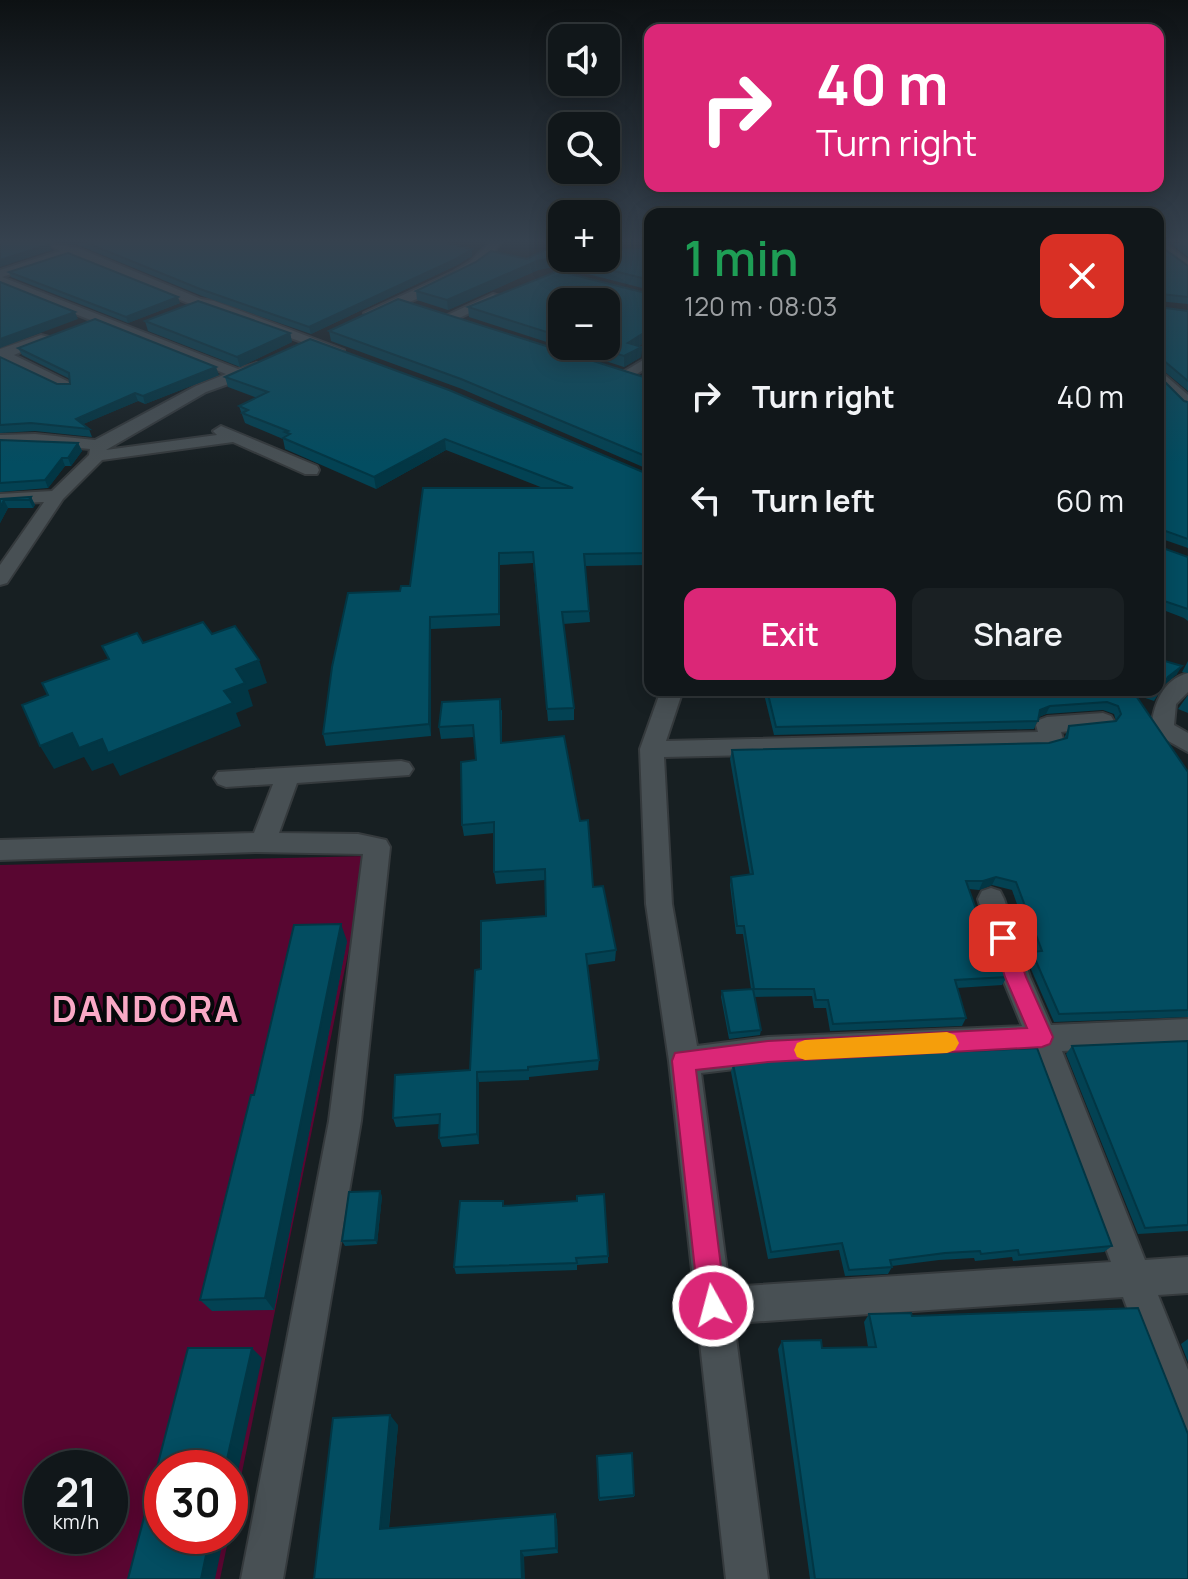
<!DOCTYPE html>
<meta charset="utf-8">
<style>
body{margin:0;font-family:Manrope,sans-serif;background:#1a2023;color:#f1f3f6;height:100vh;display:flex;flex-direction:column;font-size:30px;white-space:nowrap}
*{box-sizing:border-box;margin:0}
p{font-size:26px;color:#9c9fa2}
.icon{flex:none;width:44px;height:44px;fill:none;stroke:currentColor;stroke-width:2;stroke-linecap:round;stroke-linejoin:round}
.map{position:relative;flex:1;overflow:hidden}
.details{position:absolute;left:644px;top:208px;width:520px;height:488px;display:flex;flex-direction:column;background:#11171a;border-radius:16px;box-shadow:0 4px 20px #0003,0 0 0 2px #303639}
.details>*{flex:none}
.hud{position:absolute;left:644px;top:24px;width:520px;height:168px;border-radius:16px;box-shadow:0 4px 20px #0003,0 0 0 2px #303639;background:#db2777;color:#fff;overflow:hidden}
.tools{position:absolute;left:548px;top:24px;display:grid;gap:16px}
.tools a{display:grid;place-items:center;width:72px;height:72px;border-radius:16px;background:#11171a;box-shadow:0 4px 20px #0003,0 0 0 2px #303639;font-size:40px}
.speed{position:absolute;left:24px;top:1450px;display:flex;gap:16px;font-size:40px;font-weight:700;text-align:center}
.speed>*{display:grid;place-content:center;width:104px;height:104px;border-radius:50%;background:#11171a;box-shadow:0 4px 20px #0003,0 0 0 2px #303639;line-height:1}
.speed small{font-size:20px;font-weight:400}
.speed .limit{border:12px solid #d22;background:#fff;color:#111}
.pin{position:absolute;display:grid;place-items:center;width:68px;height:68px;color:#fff;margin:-34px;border-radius:16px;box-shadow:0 4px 12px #0006}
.me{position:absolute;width:88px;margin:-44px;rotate:353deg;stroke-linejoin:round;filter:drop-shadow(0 0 6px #0008)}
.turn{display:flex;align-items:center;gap:28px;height:168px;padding:0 40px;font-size:36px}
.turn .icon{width:104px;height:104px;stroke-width:2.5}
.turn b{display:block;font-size:56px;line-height:68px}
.round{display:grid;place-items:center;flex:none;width:84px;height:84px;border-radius:16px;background:#1a2023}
.head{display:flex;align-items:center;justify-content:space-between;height:136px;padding:0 40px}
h1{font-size:48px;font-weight:600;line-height:60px;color:#1e9e55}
.cta{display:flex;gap:16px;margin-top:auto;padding:16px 40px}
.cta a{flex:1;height:92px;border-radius:16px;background:#db2777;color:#fff;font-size:32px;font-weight:600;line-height:92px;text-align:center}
.cta a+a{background:#1a2023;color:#f1f3f6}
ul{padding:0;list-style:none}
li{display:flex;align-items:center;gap:24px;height:104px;padding:0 40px}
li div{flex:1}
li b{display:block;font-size:30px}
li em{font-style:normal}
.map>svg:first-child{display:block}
.green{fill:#590631;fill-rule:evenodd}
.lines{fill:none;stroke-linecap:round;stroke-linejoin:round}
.minor-casing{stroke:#353a3d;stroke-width:4}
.minor{fill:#485054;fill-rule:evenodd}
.wall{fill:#034253;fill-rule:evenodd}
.shaded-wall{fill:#023644}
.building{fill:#034d61;stroke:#023644;stroke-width:2}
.route{fill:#db2777;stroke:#8e194d;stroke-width:2}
.slow{fill:#f59e0b}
.labels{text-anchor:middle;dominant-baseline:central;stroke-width:8;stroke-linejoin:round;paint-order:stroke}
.near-district-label{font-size:36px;font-weight:bold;letter-spacing:2px;fill:#f9a9c6;stroke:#06080a}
</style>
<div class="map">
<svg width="1188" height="1579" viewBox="0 0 1188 1579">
<rect width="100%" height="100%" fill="#171f22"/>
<path class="green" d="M368,856L230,1531V1468H162V1536H229L220,1579H0V865ZM42,1468H110V1536H42Z"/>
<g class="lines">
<g class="minor-casing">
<g id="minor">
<path d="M45,243L78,248L201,299L214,301L344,350L332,353L208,308L195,306L70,255L2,277L238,369L257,363L264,367L245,378L206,392L106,450L217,435L213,431L221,426L317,466L319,470L317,474H305L233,442L102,460L63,499L7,583L0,585V565L44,502L0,504V494L52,491L89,455L90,449L35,444L0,445V435L35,434L95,440L196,386L226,374L0,284V270L60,251Z"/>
<path d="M489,243H501C472,283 418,297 375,316L364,313L453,272L470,262Z"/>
<path d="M1158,243H1165L1188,261V271L1158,249Z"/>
<path d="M493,294L503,297L453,321L441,318Z"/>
<path d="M41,335L53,338L14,355L71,383V389H61L0,359V349Z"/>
<path d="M650,356V366L630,378H620L618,375Z"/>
<path d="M1158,369L1188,395V408L1183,406L1158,381Z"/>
<path d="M1188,673V692L1176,704L1174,725L1188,733V752L1154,733L1151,728C1154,704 1162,680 1188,673Z"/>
<path d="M661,690H683L666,741L1038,732L1036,725L1039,720L1047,717L1103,713L1111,716L1114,721L1111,726L1061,732L1063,739L1060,745L1045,748L664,757L672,904L697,1046L768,1037L1022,1026L1002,977L978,899L982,891L991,888L1000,891L1004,899L1030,977L1051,1025L1188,1019V1045L1062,1051L1145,1260L1188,1257V1293L1158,1295L1188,1370V1438L1174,1433L1123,1297L734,1323L768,1579H726L669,1061L646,904L640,749ZM1033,1053L1111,1262L729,1287L701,1073L768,1065Z"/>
<path d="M401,761L409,763L413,769L409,775L297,783L279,833L358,834L386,840L390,847L361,1121L283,1579H241L329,1121L363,854L257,852L0,860V840L254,833L273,784L226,787L218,784L214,778L218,772Z"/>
</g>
</g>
<use href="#minor" class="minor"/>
</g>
<g class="wall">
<path d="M64,243H450L472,256L457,265L311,334L202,296L78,245Z"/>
<path d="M1158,243L1159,245L1188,266V304L1158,301L1159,307L1188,311V391L1159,367V376L1184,401L1188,402V548L1159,538L1160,547L1188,557V621L1184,618L1158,608Z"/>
<path d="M1170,243H1188V257Z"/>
<path d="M650,248V290L557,266L538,270L448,310L417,300L416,291L527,259Z"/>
<path d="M558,271L650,294V339L639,346L642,347L641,357L624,367L469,317L468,307ZM562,302H606V346H562Z"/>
<path d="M9,272L180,303L128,323L11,277Z"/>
<path d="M145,321L290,333L292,342L240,367L148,331Z"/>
<path d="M329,331L650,379V470L462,389L331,341Z"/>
<path d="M18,348L219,375L145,404L138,401L83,424L89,429L92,437L35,431L0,433V357L57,384H70V379L22,355Z"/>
<path d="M650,359V376L644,373L645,363Z"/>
<path d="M225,377L650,475V565L585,566L590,622L563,624L574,708V720L548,721L533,563L500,565V626L431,629V736L326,746L323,734L400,591L410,586L543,488L446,450L376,489L285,449L283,439L245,423L239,406L257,398L228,387Z"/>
<path d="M0,440L78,443L82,451L71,466H65L48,488L0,492Z"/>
<path d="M31,497L35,505L33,508H8L0,523V499Z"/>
<path d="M1158,659L1177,674L1164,685L1154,701L1134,694L1188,772V1017L1054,1022L1027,960L1032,952H1034L1012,890L992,885L979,890L969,889L992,955L1007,977L1002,985L957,988L966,1018L962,1026L830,1031L826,1008H814L812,996L754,997L761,1030L760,1035L729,1039L721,997L722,991L751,989L743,934H736L730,885L731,877L750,875L730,759L732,750L1049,743L1064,739L1069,726L1116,721L1114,714L1103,710L1046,714L1039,717L1034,729L774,735L763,690H1158Z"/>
<path d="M1188,661V673L1182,672Z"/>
<path d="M1188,695V713L1178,709Z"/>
<path d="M502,710V743L580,821L593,887L616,950L615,961L587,965L599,1060L598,1070L529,1077V1080L479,1082V1144L442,1147L439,1138V1124L396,1127L393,1118L470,1070L481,969L546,916L545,880L496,884L494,872V833L464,836L462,825L476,760L474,737L441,739L439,727Z"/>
<path d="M347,941L274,1310L212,1311L200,1300L254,1095Z"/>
<path d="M1188,1041V1231L1138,1234L1066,1054L1072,1046Z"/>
<path d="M733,1064L1112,1246L1104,1252L1013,1261L1012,1257L975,1261L974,1258L939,1260L892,1266V1267L888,1274L845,1276L839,1250L768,1259L731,1072Z"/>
<path d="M382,1196L377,1244L345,1246L342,1241Z"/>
<path d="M504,1206L608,1256V1263L577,1265V1270L456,1274L454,1267Z"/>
<path d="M869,1314L912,1316L1188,1579H810L778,1349L782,1341L822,1348L868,1347L864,1322Z"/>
<path d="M1188,1339V1362L1181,1344Z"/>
<path d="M398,1425L389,1528L555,1514L557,1521L558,1553L314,1579Z"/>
<path d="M597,1456L634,1495V1497L599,1501Z"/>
</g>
<g class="shaded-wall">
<path d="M50,244L52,250L0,267V260Z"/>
<path d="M472,249V256L457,265L311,334L309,327Z"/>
<path d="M557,257V266L538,270L448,310L447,300L537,261Z"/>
<path d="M178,297L180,303L128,323L126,317Z"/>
<path d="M75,312L78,319L0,348V339Z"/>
<path d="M650,329V339L627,353L628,343Z"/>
<path d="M290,333L292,342L240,367L237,357Z"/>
<path d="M642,347L641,357L624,367V356Z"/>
<path d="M216,367L219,375L145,404L143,396Z"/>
<path d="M135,393L138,401L79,426L76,419Z"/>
<path d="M445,439L446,450L376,489L374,477Z"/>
<path d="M78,443L82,451L71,466L68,458Z"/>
<path d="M62,458L65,466L48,488L45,480Z"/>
<path d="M31,497L35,505L33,508L29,500Z"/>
<path d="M4,500L8,508L0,523V507Z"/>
<path d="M430,617L431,629V736L429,724Z"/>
<path d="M259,660L267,683L248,690L253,706L236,713L241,726L120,776L113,763L92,771L84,757L54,769L40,746L72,733L224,691L236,669Z"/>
<path d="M1182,666L1177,674L1164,685L1168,677Z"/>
<path d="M1050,706L1046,714L1036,718L1040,710Z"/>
<path d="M996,877L992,885L979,890L983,881Z"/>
<path d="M341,924L347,941L274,1310L265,1298Z"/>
<path d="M477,1072L479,1082V1144L477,1134Z"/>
<path d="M380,1191L382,1196L377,1244L375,1240Z"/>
<path d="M252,1348L262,1358L230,1509V1468H225Z"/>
<path d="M390,1415L398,1425L388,1535L380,1529Z"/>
<path d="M555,1514L557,1521L558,1553L556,1548Z"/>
<path d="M210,1536H224L215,1579H201Z"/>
<path d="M521,1551L524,1556L525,1579H522Z"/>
</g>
<g class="building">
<path d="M0,243H49L50,244L0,260Z"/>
<path d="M87,243H446L472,249L456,259L309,327L200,289Z"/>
<path d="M1158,243L1159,245L1188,266V297L1161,294L1158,297Z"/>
<path d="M1181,243H1188V249Z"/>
<path d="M650,248V280L562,258H606V249Z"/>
<path d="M562,249V258L557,257L537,261L447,300L416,291L476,262L491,251L527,259L544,250Z"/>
<path d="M68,253L178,297L126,317L9,272Z"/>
<path d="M558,271L650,294V329L628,343L642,347L624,356L591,346H606V302H562V337L468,307Z"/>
<path d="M0,282L75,312L0,339Z"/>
<path d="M398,299L650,379V458L461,379L329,331Z"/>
<path d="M1158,300L1159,307L1188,311V381L1163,360H1159V376L1184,401L1188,402V539L1163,530L1159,533L1160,547L1188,557V609L1161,600L1158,604Z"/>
<path d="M198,301L290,333L237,357L145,321Z"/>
<path d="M95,319L216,367L143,396L135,393L76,419L89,429L31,423L0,425V357L57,384H70L69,373L18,348Z"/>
<path d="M310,339L449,390L650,475V553L584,554L589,611L562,612L574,708L547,709L533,552L499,553V614L430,617L429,724L323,734L332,667L348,593L400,591L401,586H410L423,488H573L445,439L374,477L283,438L290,434L285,432L288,431L242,413L248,410L239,406L268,392L225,377Z"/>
<path d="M0,440L78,443L68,458H62L45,480L0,483Z"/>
<path d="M31,497L29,500H4L0,507V499Z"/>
<path d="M203,622L212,634L235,626L259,660L236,669L245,683L224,691L233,703L108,753L102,739L79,748L72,733L40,746L22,705L48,695L42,683L109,659L102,646L137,633L143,643Z"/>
<path d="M1158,659L1182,666L1168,677L1159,693L1151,690H1158Z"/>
<path d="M767,690H1132L1188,772V1010L1059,1014L1032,952L1042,951L1016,882L996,877L983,881H966L992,955L999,954L1007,977L955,980L966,1018L833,1024L828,1000H816L814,989H754L744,926H737L731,877L753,874L732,750L1049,743L1067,738L1069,726L1116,721L1121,714L1118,706L1107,702L1050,706L1040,710L1038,721L776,727Z"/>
<path d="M500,699L501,743L564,736L580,821L588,820L593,887L603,886L616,950L586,954L599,1060L528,1067V1070L477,1072V1134L439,1138L440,1114L393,1118L395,1075L470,1070L475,970L481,969V921L546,916L545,869L494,872V822L462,825L461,762L476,760L473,725L439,727L442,702Z"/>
<path d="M341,924L265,1298L200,1300L251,1095H254L294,925Z"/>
<path d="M753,989L761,1030L730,1033L722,991Z"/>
<path d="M1188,1041V1225L1145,1228L1072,1046Z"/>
<path d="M1037,1048L1112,1246L1019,1255L1018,1250L981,1254L980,1251L945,1253L890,1260L892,1267L849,1270L842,1243L771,1252L733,1064L771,1060Z"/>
<path d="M380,1191L375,1240L342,1241L349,1192Z"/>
<path d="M604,1194L608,1256L576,1258L577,1263L454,1267L460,1201H503V1206L577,1201V1196Z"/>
<path d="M1138,1308L1188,1434V1579H815L782,1341L821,1340L822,1348L876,1347L869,1314L911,1313L912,1316Z"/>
<path d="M188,1348H252L225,1468H162V1536H210L201,1579H128Z"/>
<path d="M390,1415L380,1529L555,1514L556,1548L521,1551L522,1579H314L333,1418Z"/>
<path d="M632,1453L634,1495L599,1498L597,1456Z"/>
</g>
<linearGradient id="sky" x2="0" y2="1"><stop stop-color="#0d1113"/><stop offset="0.52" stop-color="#36424f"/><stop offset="1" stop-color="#36424f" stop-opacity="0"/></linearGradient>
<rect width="1188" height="464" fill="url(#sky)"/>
<path class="route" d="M1003,929L1010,932L1013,938L1026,977L1053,1037L1050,1044L1042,1047L768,1062L696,1070L726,1306L722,1315L713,1319L703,1315L699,1306L672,1061L675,1053L768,1041L1027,1028L1005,977L993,938L996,932Z"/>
<path class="slow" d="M947,1032L955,1035L959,1043L955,1050L947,1053L805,1060L797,1057L794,1050L797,1043L805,1040Z"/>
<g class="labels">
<g class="near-district-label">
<text x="146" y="1008">DANDORA</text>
</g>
</g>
</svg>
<div class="tools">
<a><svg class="icon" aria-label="sound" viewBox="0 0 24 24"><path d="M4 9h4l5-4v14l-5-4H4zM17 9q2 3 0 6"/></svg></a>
<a><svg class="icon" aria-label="search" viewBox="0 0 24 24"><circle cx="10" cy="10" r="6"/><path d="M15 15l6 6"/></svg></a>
<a>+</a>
<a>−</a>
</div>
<div class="speed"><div>21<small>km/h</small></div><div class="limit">30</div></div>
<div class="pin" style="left:1003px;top:938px;background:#d93025"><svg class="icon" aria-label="arrive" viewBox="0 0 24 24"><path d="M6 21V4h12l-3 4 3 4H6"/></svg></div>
<svg class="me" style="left:713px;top:1306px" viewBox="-20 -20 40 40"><circle r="17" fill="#db2777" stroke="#fff" stroke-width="3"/><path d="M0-11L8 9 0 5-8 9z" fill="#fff"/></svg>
<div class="hud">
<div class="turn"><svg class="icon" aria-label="right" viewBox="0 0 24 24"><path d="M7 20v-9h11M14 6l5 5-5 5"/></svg><div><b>40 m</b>Turn right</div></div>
</div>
<section class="details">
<div class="head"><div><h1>1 min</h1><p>120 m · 08:03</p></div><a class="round" style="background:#d93025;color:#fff"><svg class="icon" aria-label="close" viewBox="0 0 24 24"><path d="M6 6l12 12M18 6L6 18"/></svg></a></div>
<ul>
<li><svg class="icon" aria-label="right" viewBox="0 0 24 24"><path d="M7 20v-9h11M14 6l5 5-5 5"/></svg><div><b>Turn right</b></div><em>40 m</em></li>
<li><svg class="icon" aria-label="left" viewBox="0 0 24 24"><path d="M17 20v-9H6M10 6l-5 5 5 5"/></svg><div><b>Turn left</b></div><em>60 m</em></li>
</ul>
<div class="cta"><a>Exit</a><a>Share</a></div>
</section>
</div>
